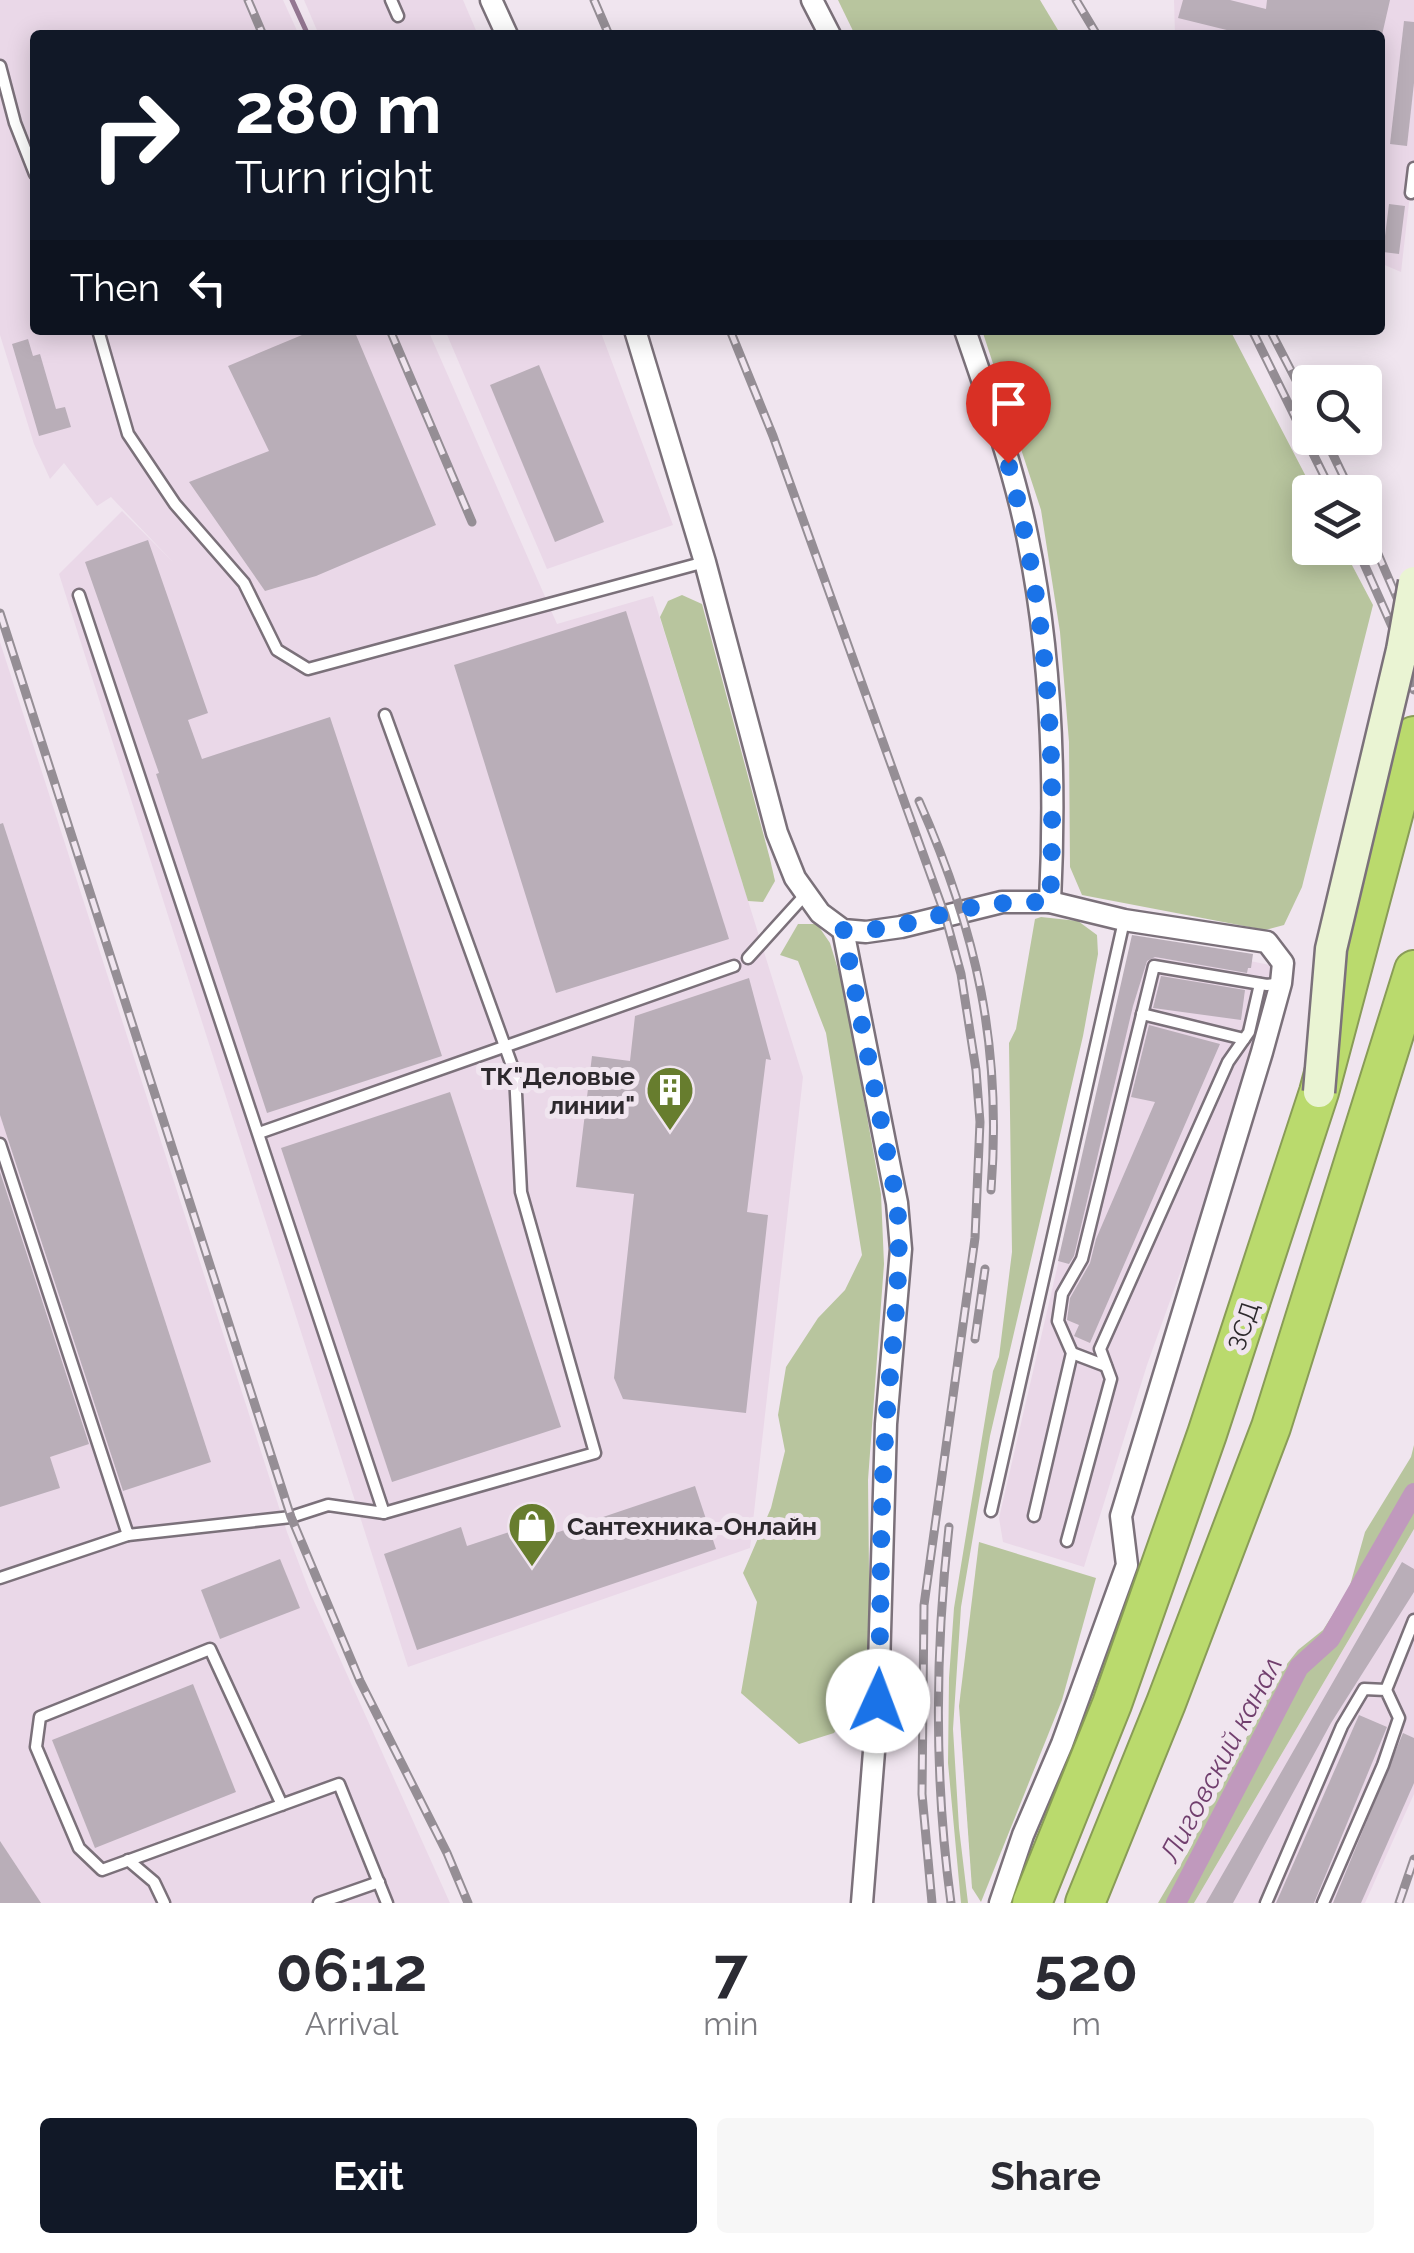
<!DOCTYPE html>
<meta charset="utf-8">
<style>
body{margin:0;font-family:Raleway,sans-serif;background:#f7f7f7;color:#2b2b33;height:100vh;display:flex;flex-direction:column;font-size:38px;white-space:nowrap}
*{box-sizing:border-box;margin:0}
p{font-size:32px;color:#7c7c81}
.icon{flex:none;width:55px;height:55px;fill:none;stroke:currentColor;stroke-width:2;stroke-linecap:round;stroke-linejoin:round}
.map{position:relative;height:1903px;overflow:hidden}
.side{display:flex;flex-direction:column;background:#fff;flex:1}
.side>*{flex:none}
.guide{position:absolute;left:30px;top:30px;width:1355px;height:305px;border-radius:10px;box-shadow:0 5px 25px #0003;background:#111827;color:#fff;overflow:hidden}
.controls{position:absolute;left:1292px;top:365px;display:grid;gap:20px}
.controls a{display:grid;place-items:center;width:90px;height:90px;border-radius:10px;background:#fff;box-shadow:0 5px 25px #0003;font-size:50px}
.pin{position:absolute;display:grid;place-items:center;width:85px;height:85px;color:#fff;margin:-102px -42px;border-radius:50% 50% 50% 0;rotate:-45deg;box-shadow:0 0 10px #0007}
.pin .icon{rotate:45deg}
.me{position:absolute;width:110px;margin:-55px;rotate:2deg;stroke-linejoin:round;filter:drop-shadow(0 0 8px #0008)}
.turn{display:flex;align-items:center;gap:35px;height:210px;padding:0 40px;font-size:45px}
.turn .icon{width:130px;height:130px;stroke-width:2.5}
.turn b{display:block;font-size:70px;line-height:85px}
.then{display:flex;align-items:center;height:95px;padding:0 40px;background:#0003;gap:20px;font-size:38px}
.eta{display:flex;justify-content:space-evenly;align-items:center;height:170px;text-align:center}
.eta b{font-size:60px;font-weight:700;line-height:70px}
.button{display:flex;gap:20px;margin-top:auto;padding:20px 40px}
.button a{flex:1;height:115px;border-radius:10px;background:#111827;color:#fff;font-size:40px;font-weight:700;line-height:115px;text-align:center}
.button a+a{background:#f7f7f7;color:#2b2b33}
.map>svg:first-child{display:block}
.built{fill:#ead8e8}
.green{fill:#b8c59e}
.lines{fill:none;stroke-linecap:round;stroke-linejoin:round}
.stream{stroke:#947792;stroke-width:5}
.canal{stroke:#c099bd;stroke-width:20}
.building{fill:#b9aeb8}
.lane-casing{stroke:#7b717a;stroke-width:15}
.street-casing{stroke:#7b717a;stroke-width:25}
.highway-casing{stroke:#899c57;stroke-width:42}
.lane{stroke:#fff;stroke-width:10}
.street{stroke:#fff;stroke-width:20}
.highway{stroke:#bada6d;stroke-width:38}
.rail-casing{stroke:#958e95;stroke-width:9}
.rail{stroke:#f0e5ef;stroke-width:5;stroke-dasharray:15;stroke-linecap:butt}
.secondary-bridge-casing{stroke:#7b717a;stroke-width:35;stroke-linecap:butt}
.secondary-bridge{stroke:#eaf4d3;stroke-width:30}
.route{stroke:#1a73e8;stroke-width:18;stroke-dasharray:0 32.4}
.labels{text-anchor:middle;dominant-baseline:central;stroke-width:10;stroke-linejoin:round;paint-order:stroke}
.poi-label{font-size:25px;font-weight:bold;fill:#2d292d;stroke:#f0e5ef;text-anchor:end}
.street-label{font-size:25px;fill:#2d292d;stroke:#f0e5ef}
.water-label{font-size:28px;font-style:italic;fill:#713f6e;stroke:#f0e5ef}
</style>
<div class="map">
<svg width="1414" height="1903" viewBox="0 0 1414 1903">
<rect width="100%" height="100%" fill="#f0e5ef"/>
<g class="built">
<path d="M0,0H283L299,35H35V330H428L557,624L653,596L803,1077L750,1548L408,1667L59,574L122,511L174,563L111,497L97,506L64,463L50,479L34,444L0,335Z"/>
<path d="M304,0H463L478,35H319Z"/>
<path d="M1174,0H1414V160L1401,272L1380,263V35H1175Z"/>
<path d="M445,330H600L673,525L547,569Z"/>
<path d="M0,642L287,1532L309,1590L450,1903H0Z"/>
<path d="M1134,937L1279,967L1221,1159L1147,1365L1084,1567L1003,1542L999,1518Z"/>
<path d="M1414,1529V1794L1365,1903H1194Z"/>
</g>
<g class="green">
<path d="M838,0H1040L1061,35H855Z"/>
<path d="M982,330H1230L1314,492H1310V548H1343L1373,605L1302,887L1284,925L1265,930L1082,895L1070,867L1069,742L1060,632L1041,510Z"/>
<path d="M682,595L702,604L770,859L775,881L763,902L748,901L660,617L668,601Z"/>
<path d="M1041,917L1078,921L1097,935L1098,954L1083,1036L990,1436L961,1607L953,1729L959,1828L968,1903H961L948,1763L949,1678L954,1608L993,1371L999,1357L1012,1252L1009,1043L1016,1029L1035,919Z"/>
<path d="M798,924H817L830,943L844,989L881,1194L884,1264L868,1480L870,1664L852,1706L834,1733L799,1744L741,1693L757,1602L743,1573L771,1508L785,1451L778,1415L786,1367L818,1318L845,1290L862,1255L826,1033L798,961L780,955Z"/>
<path d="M1414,1445V1529L1194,1903H1158L1191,1847L1204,1813L1235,1762L1272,1683L1298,1650L1323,1630L1349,1589L1365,1532L1411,1457Z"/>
<path d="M979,1542L1096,1578L1062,1700L981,1902L972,1888L959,1706Z"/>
</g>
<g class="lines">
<path class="stream" d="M292,0L308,35"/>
<path class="canal" d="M1176,1903L1299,1667L1330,1639L1414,1493"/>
</g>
<g class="building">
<path d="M1183,0H1230L1266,9L1267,0H1390L1382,35H1247L1178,18Z"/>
<path d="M1404,21L1414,22V83L1407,146L1390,144Z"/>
<path d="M1389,204L1405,206L1399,254L1383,252Z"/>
<path d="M314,330H354L436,525L316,576L265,591L189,482L269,451L228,366Z"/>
<path d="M28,339L33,356L40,354L56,409L65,407L71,427L39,436L12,344Z"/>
<path d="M539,365L604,522L555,542L490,385Z"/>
<path d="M148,540L208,713L188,720L202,759L330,717L442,1056L267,1113L156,774L159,773L85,562Z"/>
<path d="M626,611L729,939L556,993L454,665Z"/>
<path d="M3,823L211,1462L123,1491L0,1115V824Z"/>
<path d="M1132,935L1253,954L1251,968H1248L1247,973L1155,957L1147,961L1133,1006L1074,1256L1069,1264L1058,1261Z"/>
<path d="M1161,976L1245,990L1241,1020L1153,1008Z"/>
<path d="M749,978L771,1060L766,1059L747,1212L768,1215L746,1413L623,1399L614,1378L634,1194L576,1187L592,1056L630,1061L635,1016Z"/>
<path d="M1149,1025L1220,1044L1090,1343L1074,1336L1079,1325L1067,1320L1070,1298L1090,1263L1096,1239L1155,1102L1131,1097Z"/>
<path d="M450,1092L561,1427L392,1482L281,1148Z"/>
<path d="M0,1172L89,1444L50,1457L60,1488L0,1507Z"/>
<path d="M695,1486L716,1549L417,1650L384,1554L461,1527L467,1546L515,1530L520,1545Z"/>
<path d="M280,1559L300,1608L220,1639L201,1590Z"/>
<path d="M1402,1562L1414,1569V1592L1331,1723L1233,1903H1206Z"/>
<path d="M193,1684L236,1792L95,1848L52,1740Z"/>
<path d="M1359,1715L1387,1727L1314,1903H1276Z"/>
<path d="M1403,1733L1414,1738V1783L1361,1903H1333Z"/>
<path d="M0,1841L41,1903H0Z"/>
</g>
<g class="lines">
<g class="lane-casing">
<g id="lane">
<path d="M391,0L398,16"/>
<path d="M0,66L15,123L35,174"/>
<path d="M1411,193L1414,168"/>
<path d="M98,330L128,434L175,504L244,583L277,650L308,669L705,562"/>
<path d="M79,595L384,1513"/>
<path d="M748,958L805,895"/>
<path d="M1142,1014L1244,1039"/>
<path d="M259,1133L734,966"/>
<path d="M0,1144L128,1535L291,1517L328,1505L384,1513L595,1453L521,1192L515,1074L385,715"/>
<path d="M1072,1353L1106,1366"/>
<path d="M991,1511L1124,921"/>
<path d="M1034,1516L1072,1353L1058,1321L1062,1294L1082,1259L1154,966L1267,985L1280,983"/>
<path d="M1067,1541L1111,1379L1100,1349L1228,1062L1249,1032L1260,984"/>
<path d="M0,1578L128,1535"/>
<path d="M1386,1690L1414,1620"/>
<path d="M282,1805L210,1649L40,1717L36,1747L79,1848L102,1870L339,1784L387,1903"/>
<path d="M128,1860L154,1882L164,1903"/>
<path d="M319,1903L379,1882"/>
<path d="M1266,1903L1342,1726L1364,1689L1386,1690L1399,1718L1383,1765L1323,1903"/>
</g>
</g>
<g class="street-casing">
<g id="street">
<path d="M491,0L507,35"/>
<path d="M812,0L830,35"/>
<path d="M635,330L705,562L777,833L795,878L820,913L843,930L866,932L901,927L1002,902H1050L1124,920L1267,942L1283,963L1281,983L1262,1052L1121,1516L1127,1565L1062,1744L1023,1835L1000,1903"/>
<path d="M965,330C988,397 1013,466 1027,535C1052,656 1056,780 1050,902"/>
<path d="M843,930L897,1203L901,1249L886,1424L878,1701L862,1903"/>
</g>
</g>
<g class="highway-casing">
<g id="highway">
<path d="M1032,1903L1112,1704L1207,1434L1319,1092L1414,736"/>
<path d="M1085,1903L1166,1703L1271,1427L1414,970"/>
</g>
</g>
<use href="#lane" class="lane"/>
<use href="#street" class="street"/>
<use href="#highway" class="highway"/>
<g class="rail-casing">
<g id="rail">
<path d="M248,0L263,35"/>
<path d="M594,0L609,35"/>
<path d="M1076,0L1097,35"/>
<path d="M390,330L472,522"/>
<path d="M730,330L773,436L945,915L961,974L976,1070L980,1122L975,1238L924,1605L922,1794L932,1903"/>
<path d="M1252,330L1332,492"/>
<path d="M1270,330L1310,407"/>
<path d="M1325,438L1351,492"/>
<path d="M1365,524L1414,637"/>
<path d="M1357,548L1394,631L1414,690"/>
<path d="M0,613L291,1517L360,1681L447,1853L468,1903"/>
<path d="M919,801C977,932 1002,1047 991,1190"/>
<path d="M975,1339L985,1269"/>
<path d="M949,1527C935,1652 934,1778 951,1903"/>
<path d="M1399,1903L1414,1859"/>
</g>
</g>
<use href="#rail" class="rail"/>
<g class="secondary-bridge-casing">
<path id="secondary-bridge" d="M1319,1092L1331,949L1402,650L1414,582"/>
</g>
<use href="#secondary-bridge" class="secondary-bridge"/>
</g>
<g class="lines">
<path class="route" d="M878,1701C882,1609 879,1517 886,1425C891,1350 903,1277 897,1202L843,930C887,933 923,918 965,909C994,902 1021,902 1050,902C1057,753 1047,607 1008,463"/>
</g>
<defs>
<g id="building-pin" transform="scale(2.5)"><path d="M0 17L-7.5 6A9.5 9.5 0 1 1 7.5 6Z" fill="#677d2e" stroke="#f0e5ef"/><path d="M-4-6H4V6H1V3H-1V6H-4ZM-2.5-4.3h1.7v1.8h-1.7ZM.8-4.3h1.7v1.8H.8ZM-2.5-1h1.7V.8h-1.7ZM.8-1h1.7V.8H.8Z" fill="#fff"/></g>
<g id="shop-pin" transform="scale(2.5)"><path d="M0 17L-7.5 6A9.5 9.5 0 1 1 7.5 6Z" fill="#677d2e" stroke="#f0e5ef"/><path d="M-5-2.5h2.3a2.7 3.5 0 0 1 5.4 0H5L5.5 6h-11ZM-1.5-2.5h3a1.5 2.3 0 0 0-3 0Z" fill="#fff"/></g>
</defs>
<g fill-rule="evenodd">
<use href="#building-pin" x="670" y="1090"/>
<use href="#shop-pin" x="532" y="1526"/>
</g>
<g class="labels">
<g class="poi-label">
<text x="635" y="1076">ТК"Деловые<tspan x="635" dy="29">линии"</tspan></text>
<text x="567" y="1526" text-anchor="start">Сантехника-Онлайн</text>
</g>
<g class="street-label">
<text transform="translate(1243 1326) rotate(-72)">ЗСД</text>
</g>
<g class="water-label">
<text transform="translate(1221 1759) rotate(-62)">Лиговский канал</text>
</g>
</g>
</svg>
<div class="controls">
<a><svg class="icon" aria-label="search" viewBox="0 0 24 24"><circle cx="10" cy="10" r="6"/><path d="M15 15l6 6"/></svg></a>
<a><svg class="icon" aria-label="layers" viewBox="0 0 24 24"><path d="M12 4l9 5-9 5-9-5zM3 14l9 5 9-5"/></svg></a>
</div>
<div class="pin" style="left:1008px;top:463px;background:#d93025"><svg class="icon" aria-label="arrive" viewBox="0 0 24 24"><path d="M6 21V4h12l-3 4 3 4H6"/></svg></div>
<svg class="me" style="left:878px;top:1701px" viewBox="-20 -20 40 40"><circle r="19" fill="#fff"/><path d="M0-13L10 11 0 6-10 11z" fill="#1a73e8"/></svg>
<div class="guide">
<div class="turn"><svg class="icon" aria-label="right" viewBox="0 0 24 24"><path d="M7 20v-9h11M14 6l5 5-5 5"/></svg><div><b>280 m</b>Turn right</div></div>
<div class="then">Then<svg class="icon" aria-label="left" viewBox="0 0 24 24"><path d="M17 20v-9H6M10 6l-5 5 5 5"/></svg></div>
</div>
</div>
<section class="side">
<div class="eta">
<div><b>06:12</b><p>Arrival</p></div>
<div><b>7</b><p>min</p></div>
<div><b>520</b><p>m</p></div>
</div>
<div class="button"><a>Exit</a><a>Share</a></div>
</section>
